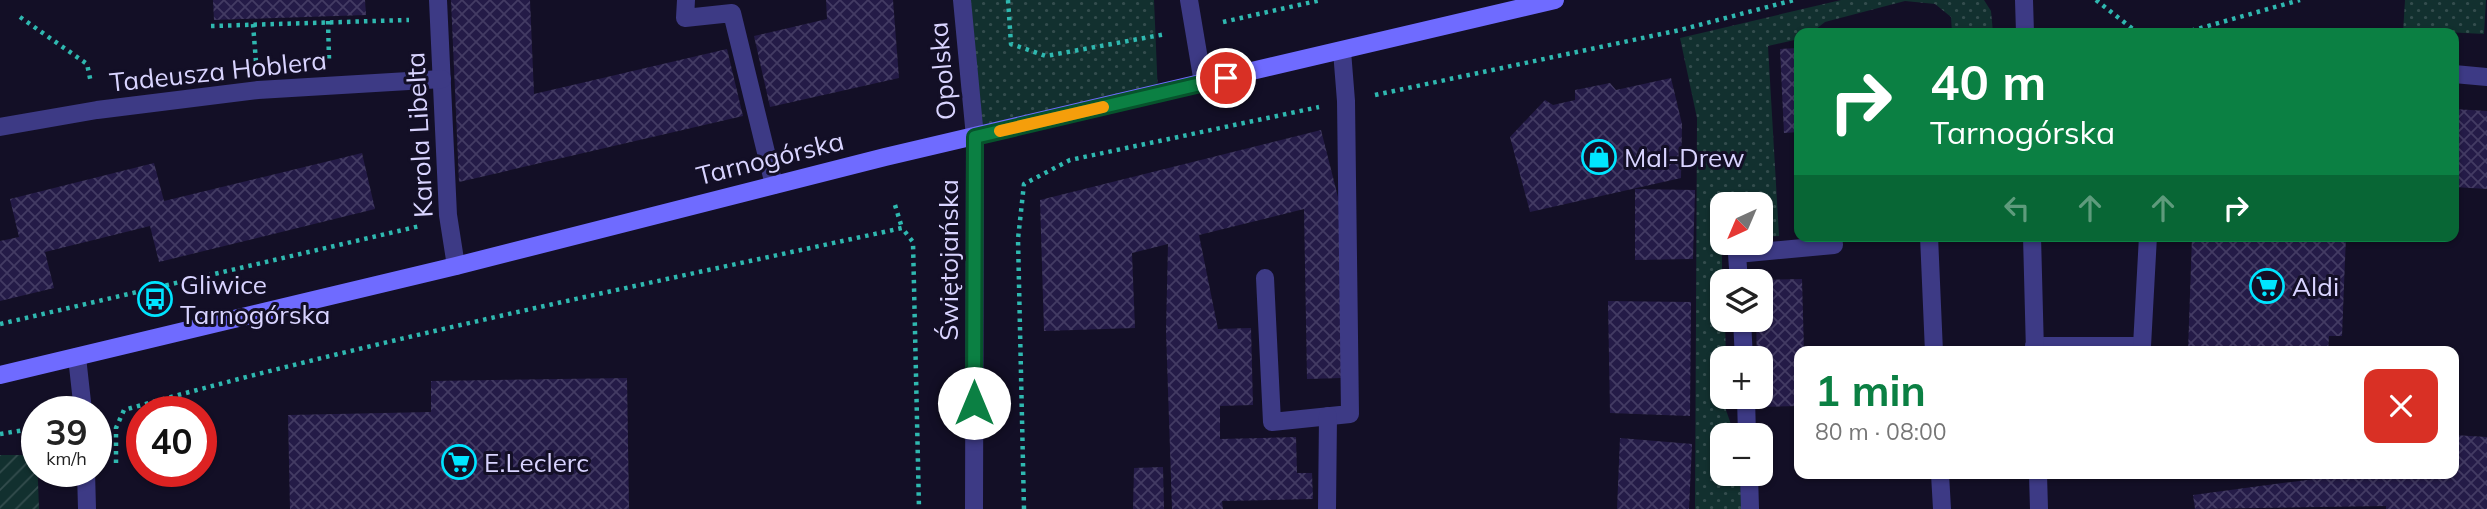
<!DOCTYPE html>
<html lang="pl">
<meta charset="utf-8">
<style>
body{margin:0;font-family:Mulish,sans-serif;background:#f6f6f6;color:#222;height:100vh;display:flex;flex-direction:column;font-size:26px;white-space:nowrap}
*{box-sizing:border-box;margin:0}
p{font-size:23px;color:#767676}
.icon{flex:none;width:38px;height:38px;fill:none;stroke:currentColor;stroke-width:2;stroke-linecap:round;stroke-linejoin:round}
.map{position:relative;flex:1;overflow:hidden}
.drawer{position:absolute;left:1794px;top:346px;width:665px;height:133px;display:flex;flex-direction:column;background:#fff;border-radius:14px;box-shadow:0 2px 5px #0004}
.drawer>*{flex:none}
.guide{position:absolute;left:1794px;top:28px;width:665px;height:214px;border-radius:14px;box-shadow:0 2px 5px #0004;background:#0b8043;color:#fff;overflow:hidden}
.needle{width:46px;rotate:224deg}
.buttons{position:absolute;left:1710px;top:192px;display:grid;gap:14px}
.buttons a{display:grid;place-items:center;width:63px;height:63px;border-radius:14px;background:#fff;box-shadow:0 2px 5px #0004;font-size:35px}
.speed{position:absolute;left:21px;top:396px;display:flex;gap:14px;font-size:35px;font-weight:700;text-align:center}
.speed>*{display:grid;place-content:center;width:91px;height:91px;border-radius:50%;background:#fff;box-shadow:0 2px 5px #0004;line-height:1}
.speed small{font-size:18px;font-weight:400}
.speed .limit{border:10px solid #d22;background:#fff;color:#111}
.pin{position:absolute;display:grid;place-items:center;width:60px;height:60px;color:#fff;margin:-30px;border:4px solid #fff;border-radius:50%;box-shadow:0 2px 7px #0007}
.me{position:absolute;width:77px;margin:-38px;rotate:0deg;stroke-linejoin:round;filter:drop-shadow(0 0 5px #0008)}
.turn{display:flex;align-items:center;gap:24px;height:147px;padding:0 21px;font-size:32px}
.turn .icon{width:91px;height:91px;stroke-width:2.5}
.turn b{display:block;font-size:49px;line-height:60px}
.lanes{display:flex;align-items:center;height:66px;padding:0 21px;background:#0003;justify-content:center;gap:35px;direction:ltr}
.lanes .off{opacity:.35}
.round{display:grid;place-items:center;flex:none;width:74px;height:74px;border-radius:14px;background:#f6f6f6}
.summary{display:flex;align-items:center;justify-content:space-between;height:119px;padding:0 21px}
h1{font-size:42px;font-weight:700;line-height:52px;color:#0b8043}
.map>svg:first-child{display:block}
.grass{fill:url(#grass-dots)}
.garden{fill:url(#garden-furrows)}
.building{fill:url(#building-cross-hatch)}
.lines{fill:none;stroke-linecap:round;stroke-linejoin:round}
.path{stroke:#2fb8b0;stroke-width:4.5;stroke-dasharray:3.5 5;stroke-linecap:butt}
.service{stroke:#3d3a85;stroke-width:18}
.minor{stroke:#3d3a85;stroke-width:18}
.tertiary{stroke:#3d3a85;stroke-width:18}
.secondary{stroke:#6f6bff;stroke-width:18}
.route-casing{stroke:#07532c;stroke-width:18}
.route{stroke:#0b8043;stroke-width:12}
.slow{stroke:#f59e0b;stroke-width:12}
.labels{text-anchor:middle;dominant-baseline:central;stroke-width:6;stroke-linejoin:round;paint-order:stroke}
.street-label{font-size:26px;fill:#d9d4ff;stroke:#130f26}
.poi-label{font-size:26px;fill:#d9d4ff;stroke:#130f26;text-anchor:start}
</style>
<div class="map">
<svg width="2487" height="509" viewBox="0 0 2487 509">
<defs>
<pattern id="grass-dots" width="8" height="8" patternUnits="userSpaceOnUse" patternTransform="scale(1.75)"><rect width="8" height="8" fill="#12302f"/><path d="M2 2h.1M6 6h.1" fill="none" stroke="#344d4e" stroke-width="1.8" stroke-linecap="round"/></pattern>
<pattern id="garden-furrows" width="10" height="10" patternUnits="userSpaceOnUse" patternTransform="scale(1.75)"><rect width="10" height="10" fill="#12302f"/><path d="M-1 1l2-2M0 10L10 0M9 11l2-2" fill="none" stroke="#344d4e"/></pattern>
<pattern id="building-cross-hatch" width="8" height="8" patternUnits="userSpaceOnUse" patternTransform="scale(1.75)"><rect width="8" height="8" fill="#241b47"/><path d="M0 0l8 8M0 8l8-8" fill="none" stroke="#433b63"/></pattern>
</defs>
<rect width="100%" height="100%" fill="#130f26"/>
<g class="grass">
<path d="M962,0H1154L1158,95L975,137Z"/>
<path d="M1841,0H1984L1991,11L1993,33H1952L1951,17L1935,4L1905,1L1825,22L1811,33H1799V39L1768,46L1779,236L1761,237L1760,205H1722V320H1725L1726,359H1722V397H1726V410L1735,436H1722V474H1741L1742,509H1695L1697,118L1680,38Z"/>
<path d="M2405,0H2486L2484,34L2425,31V33H2403Z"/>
</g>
<path class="garden" d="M0,455H37L39,509H0Z"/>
<g class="building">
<path d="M213,0H365L366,15L214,20Z"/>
<path d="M451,0H530L534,94L727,49L743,116L459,182Z"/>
<path d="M826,0H893L899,78L770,107L754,36L827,19Z"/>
<path d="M1798,48L1799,132L1784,133L1780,49Z"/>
<path d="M1671,78L1682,124L1681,178L1530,212L1510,137L1545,100L1553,105L1575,100V90L1610,83L1616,90Z"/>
<path d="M2454,109L2487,111V189L2454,187Z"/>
<path d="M1321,130L1339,201L1342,378L1307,379L1304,209L1199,235L1218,329L1251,328L1253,405L1220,406V439L1296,437L1297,473H1312L1313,499L1222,501L1223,509H1172L1166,331L1168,244L1132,253L1135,328L1044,331L1040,200Z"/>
<path d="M362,153L375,209L159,262L150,226L45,252L54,288L0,301V241L19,237L10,199L154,163L164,201Z"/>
<path d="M1635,189L1695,190L1693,259L1635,260Z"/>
<path d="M2192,236H2346L2342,336H2329L2328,352H2188Z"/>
<path d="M1802,279L1804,352H1799V406L1759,407L1760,359H1757L1756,320H1760V280Z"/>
<path d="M1608,301L1691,302L1690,416L1610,413Z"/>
<path d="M627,378L629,509H290L288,415L431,412V381Z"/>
<path d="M2454,435L2487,437V509H2386V506L2195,509L2193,495L2351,474H2454Z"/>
<path d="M1620,438L1692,444L1689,509H1617Z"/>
<path d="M1163,467L1164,509H1133L1134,468Z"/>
</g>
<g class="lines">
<g class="path">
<path d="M1008,0L1011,44L1046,56L1166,34"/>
<path d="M2096,0L2138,33"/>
<path d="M20,17L87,64L91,83"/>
<path d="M328,21L329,59"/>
<path d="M1223,22L1321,0"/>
<path d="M253,24L256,62"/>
<path d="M211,26L409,20"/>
<path d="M2183,33L2300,0"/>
<path d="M1375,95L1680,30L1794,0"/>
<path d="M895,205L902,228"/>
<path d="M0,324L420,226"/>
<path d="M0,434L37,428"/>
<path d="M116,463V428L124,410C380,338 642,285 902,228L913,242L919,509"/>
<path d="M1024,509L1018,239L1024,184L1070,160L1319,107"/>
</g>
<g class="service">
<path d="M686,0L685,18L732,13L774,185"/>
<path d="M1189,0L1203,83"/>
<path d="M2454,74L2487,77"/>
<path d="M1929,236L1934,352"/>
<path d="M1265,278L1272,422L1350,414L1346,101L1342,51"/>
<path d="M1739,282L1737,254L1834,245L1833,236"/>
<path d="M1742,320L1744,359"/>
<path d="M2034,346H2142L2141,352"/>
<path d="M2142,346L2148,236"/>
<path d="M1746,397L1747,436"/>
<path d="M1749,474L1750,509"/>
<path d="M1940,474L1942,509"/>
<path d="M1327,509L1328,416"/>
</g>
<g class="minor">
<path d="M438,0L448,215L456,266"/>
<path d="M2024,0L2025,33"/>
<path d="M0,127L97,110L258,90L442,79"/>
<path d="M2032,236L2035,352"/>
<path d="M77,357L83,411"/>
<path d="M86,471L87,509"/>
<path d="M2038,474L2039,509"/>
</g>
<path class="tertiary" d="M962,0L975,137L974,509"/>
<path class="secondary" d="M0,375L456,266L885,157L1555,0"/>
</g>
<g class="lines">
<g class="route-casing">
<path id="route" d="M974,403L975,137L1226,78"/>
</g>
<use href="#route" class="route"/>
<path class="slow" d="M1000,131L1103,107"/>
</g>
<defs>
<g id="shop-ring" transform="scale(1.75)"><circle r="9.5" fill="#130f26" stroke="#00e5ff" stroke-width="1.5"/><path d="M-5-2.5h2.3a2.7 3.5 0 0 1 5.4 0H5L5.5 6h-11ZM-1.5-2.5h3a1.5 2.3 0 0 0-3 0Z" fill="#00e5ff"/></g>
<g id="supermarket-ring" transform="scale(1.75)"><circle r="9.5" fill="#130f26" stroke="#00e5ff" stroke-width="1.5"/><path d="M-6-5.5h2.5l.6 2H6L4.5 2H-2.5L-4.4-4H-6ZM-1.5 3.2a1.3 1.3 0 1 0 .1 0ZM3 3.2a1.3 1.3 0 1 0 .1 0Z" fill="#00e5ff"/></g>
<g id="bus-ring" transform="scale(1.75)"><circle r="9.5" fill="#130f26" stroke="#00e5ff" stroke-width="1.5"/><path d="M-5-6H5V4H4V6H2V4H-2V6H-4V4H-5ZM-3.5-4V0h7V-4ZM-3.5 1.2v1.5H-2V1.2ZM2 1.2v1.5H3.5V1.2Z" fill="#00e5ff"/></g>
</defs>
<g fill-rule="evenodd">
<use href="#shop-ring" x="1599" y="157"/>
<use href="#supermarket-ring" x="2267" y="286"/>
<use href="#bus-ring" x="155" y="299"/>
<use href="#supermarket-ring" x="459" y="462"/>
</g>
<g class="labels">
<g class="street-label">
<text transform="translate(218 71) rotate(-6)">Tadeusza Hoblera</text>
<text transform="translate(942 71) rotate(-95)">Opolska</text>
<text transform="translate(419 135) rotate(-93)">Karola Libelta</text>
<text transform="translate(770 158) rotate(-14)">Tarnogórska</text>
<text transform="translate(948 260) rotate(-90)">Świętojańska</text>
</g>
<g class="poi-label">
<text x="1624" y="157">Mal-Drew</text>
<text x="180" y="284">Gliwice<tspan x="180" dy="30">Tarnogórska</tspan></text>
<text x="2292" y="286">Aldi</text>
<text x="484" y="462">E.Leclerc</text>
</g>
</g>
</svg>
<div class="buttons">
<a><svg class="needle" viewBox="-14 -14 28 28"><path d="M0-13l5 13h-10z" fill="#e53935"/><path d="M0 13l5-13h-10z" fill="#767676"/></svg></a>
<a><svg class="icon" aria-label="layers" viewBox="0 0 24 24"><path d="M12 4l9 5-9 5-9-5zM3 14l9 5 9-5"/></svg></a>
<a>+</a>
<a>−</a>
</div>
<div class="speed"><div>39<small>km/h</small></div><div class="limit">40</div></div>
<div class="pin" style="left:1226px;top:78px;background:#d93025"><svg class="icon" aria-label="arrive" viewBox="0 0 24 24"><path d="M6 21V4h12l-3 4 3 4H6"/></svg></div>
<svg class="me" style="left:974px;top:403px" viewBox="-20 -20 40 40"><circle r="19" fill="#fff"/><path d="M0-13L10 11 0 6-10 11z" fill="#0b8043"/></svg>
<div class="guide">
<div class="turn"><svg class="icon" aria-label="right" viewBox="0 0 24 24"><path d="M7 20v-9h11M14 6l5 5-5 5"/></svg><div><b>40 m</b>Tarnogórska</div></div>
<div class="lanes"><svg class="icon off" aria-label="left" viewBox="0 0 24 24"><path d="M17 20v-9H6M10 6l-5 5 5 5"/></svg><svg class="icon off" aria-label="ahead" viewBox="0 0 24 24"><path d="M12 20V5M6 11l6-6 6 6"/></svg><svg class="icon off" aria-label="ahead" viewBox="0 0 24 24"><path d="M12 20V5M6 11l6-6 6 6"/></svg><svg class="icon" aria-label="right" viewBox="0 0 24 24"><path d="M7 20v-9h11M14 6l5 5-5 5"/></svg></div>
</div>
<section class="drawer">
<div class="summary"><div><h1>1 min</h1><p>80 m · 08:00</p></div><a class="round" style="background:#d93025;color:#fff"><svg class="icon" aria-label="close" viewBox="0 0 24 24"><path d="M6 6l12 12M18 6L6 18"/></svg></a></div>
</section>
</div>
